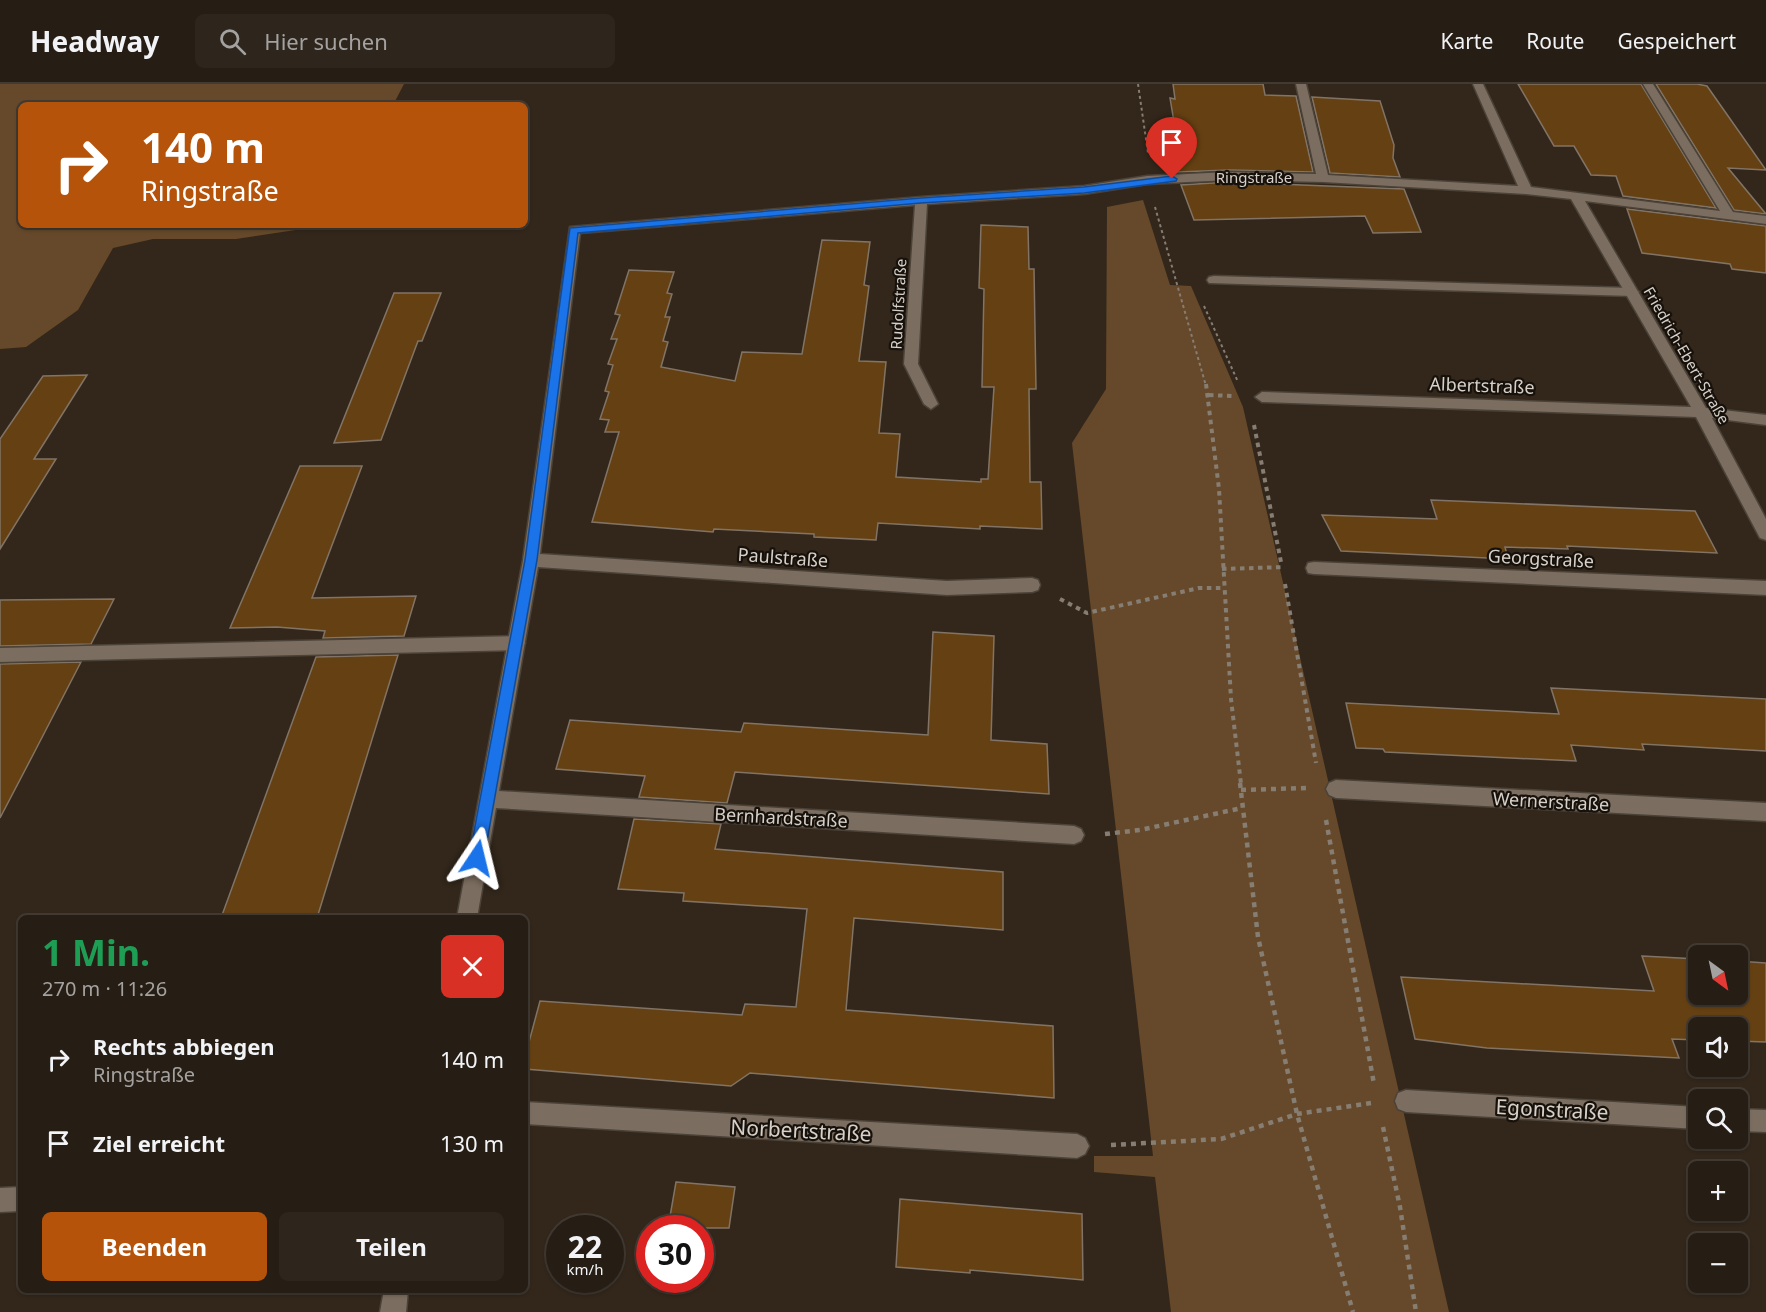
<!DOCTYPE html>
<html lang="de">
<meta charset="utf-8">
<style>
body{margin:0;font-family:"Noto Sans",sans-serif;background:#2e261d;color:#f1f3f6;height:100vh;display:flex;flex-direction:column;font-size:22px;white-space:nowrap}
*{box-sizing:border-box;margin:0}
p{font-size:20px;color:#a4a2a0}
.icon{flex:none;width:33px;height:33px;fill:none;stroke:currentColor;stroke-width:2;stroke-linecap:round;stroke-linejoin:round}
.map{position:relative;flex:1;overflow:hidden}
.sheet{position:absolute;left:18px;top:831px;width:510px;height:378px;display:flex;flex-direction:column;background:#261d14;border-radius:9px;box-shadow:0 2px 4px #0004,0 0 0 2px #423b34}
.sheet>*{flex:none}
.guide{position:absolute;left:18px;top:18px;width:510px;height:126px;border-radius:9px;box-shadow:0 2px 4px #0004,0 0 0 2px #423b34;background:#b45309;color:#fff;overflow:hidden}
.needle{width:39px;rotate:147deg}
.fabs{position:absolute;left:1688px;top:861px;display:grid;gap:12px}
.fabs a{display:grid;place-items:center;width:60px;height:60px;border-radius:9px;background:#261d14;box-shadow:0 2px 4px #0004,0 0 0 2px #423b34;font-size:30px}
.speed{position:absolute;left:546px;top:1131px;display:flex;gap:12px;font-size:30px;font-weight:700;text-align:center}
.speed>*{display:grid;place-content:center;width:78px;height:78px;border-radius:50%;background:#261d14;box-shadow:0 2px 4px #0004,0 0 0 2px #423b34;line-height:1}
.speed small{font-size:15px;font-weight:400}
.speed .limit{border:9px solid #d22;background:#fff;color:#111}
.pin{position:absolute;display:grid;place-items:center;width:51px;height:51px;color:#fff;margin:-62px -26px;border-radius:50% 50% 50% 0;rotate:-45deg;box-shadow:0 0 6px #0007}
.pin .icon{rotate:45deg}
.me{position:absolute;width:66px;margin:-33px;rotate:10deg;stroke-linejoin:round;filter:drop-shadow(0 0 4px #0008)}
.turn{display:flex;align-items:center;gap:21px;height:126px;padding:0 24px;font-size:27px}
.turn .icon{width:78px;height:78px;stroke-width:2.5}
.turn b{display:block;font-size:42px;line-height:51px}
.round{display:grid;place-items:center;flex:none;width:63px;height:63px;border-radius:9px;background:#2e261d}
.summary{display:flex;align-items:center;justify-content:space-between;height:102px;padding:0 24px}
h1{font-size:36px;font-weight:700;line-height:45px;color:#1e9e55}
.primary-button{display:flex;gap:12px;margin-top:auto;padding:12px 24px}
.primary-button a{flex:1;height:69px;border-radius:9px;background:#b45309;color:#fff;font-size:24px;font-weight:700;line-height:69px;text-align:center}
.primary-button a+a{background:#2e261d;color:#f1f3f6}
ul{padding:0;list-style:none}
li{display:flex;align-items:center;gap:18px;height:84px;padding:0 24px}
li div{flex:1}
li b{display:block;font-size:22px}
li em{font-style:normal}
header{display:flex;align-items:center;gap:36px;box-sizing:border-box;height:84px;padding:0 30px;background:#261d14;border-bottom:2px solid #423b34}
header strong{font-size:28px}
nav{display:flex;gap:33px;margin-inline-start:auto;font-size:21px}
.search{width:420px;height:54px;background:#2e261d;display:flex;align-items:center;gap:15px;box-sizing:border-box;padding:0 21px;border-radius:9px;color:#a4a2a0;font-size:22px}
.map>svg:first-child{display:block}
.green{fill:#66492a}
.building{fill:#654012;stroke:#817466;stroke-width:1.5}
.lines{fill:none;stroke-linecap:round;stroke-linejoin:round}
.lane-casing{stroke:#4b4238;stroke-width:3}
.street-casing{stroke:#4b4238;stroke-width:3}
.path-far2{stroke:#867d73;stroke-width:2;stroke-dasharray:3 3;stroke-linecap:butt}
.path-far1{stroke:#867d73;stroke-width:4;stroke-dasharray:4.5 4.5;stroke-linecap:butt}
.path{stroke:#867d73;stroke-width:4.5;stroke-dasharray:5 5;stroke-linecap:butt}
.lane{fill:#7b6d5f;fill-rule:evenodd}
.street{fill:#7b6d5f;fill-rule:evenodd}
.route{fill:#1a73e8;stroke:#114b97;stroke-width:1.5}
.labels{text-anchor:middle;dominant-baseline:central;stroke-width:4.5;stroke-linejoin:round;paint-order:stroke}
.far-street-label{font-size:15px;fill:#d7d0c8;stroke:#17110c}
.street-label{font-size:18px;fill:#d7d0c8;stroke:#17110c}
.near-street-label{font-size:21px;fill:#d7d0c8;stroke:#17110c}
</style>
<header>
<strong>Headway</strong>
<div class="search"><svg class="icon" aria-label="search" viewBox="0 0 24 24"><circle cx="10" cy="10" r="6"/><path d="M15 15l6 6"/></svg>Hier suchen</div>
<nav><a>Karte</a><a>Route</a><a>Gespeichert</a></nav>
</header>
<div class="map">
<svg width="1766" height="1228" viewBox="0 0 1766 1228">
<rect width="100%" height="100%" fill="#33271b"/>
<g class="green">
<path d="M0,0H404L393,21H21V141H329L236,155H153L113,164L78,226L26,263L0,265Z"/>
<path d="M1143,116L1170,201L1191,202L1243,323L1449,1228H1171L1155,1093L1094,1088V1072H1153L1072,359L1106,305L1107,123Z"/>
</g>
<g class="building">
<path d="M1173,0H1263L1265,11L1296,12L1313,88L1229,86L1177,88L1163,50H1176L1170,14L1175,15Z"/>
<path d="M1518,0H1641L1716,124L1623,112L1616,92L1591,91L1574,62H1554Z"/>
<path d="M1656,0H1697L1707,2L1766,86L1728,84L1766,130L1734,126Z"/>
<path d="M1312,13L1380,17L1394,61L1393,74L1400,93L1330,89Z"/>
<path d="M1229,98L1404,105L1421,148L1373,149L1365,132L1194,136L1181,101Z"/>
<path d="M1627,125L1766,142V189L1732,185L1730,180L1642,169Z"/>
<path d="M981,141L1028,143L1029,185H1034L1036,305H1029L1030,398H1041L1042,445L980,442V445L878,439L876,456L814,453V450L714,445L713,448L592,438L619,348H605L609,336L600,335L609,308L605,307L613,281L608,280L617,255H611L620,231L615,230L629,186L674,188L667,209L672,210L665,233H670L663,257L668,258L661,283L735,297L742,268L802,270L822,156L870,158L864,201L869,202L859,277L886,278L879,349L900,350L896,393L981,398V395H988L994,303H982L984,205L979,204Z"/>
<path d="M394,209H441L422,257H418L381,356L334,359Z"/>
<path d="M87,291L34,375H56L0,465V355L43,292Z"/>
<path d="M300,382H362L312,514L416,512L404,552L323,554L325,547L277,543L230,544Z"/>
<path d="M1431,416L1695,427L1717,469L1567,462L1568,465L1505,463L1508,475L1341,467L1322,431L1437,435Z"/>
<path d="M114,515L91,560L0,562V516Z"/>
<path d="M933,548L994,552L991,656L1047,660L1049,710L735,688L727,719L639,713L645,692L556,685L570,636L741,648L744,639L928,651Z"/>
<path d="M398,571L317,834H221L316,573Z"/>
<path d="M81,578L35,667L0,734V580Z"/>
<path d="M1551,604L1766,615V667L1642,660L1644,666L1571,661L1576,677L1385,668L1383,665L1356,664L1346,619L1559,630Z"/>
<path d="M634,735L721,740L715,765L1003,788V846L854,834L846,926L1053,942L1054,1014L750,989L731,1002L525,985V973L540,917L742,931L745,920L796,923L807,825L683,817L684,809L618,805Z"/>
<path d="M1642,872L1698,875V910H1737V877L1766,879V958L1737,957V944H1698V956L1672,955L1679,974L1487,964L1415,955L1401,893L1654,907Z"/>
<path d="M676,1098L735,1103L729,1144H668Z"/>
<path d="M900,1115L1082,1130L1083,1196L970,1186V1189L896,1183Z"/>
</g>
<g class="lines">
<g class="lane-casing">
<g id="lane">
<path d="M1214,192L1632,204L1639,208L1632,212L1209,199L1207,196L1209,193Z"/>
<path d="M516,552L522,554L525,559L522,564L516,566L0,578V564Z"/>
</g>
</g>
<g class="street-casing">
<g id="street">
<path d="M1296,0H1306L1328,91L1518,102L1473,0H1483L1531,103L1720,127L1643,0H1653L1733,128L1766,132V140L1585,117L1706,324L1766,331V341L1712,334L1766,435V456L1760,454L1696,333L1262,318L1255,313L1262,308L1691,323L1571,115L1526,110L1323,98L1229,96L1147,100L1084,110L927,120L918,280L938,320L931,325L924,320L904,280L915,121L580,149L540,470L947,497L1032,494L1038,496L1040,501L1038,506L1032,508L947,511L538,483L499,707L1074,742L1081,745L1084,751L1081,757L1074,760L496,724L477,834H457L523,476L570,143L921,113L1084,102L1147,92L1229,88L1316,90Z"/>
<path d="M1314,478L1766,497V511L1314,490L1308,489L1306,484L1308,479Z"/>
<path d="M1336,696L1766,719V737L1336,714L1329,711L1326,705L1329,699Z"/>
<path d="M1406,1006L1698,1023V1045L1406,1028L1398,1025L1395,1017L1398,1009Z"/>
<path d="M525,1018L1077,1050L1085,1054L1089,1062L1085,1070L1077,1074L525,1040Z"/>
<path d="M1737,1025L1766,1026V1048L1737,1047Z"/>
<path d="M21,1103V1127L0,1128V1104Z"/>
<path d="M384,1206H408L406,1228H380Z"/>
</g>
</g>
<g class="path-far2">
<path d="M1138,0L1148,69"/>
<path d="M1155,123L1206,302"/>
<path d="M1204,222L1238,298"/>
</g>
<g class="path-far1">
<path d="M1206,300L1219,405L1231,615L1241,700"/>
<path d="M1209,311L1232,312"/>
<path d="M1254,341L1281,478"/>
<path d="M1222,485L1285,483"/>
<path d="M1285,500L1316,679"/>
<path d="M1060,515L1087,529L1199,504H1224"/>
</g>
<g class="path">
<path d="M1240,699L1258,853L1297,1030L1353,1228"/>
<path d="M1241,706L1306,704"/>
<path d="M1326,736L1374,1000"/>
<path d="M1105,750L1140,746L1242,724"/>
<path d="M1383,1043L1400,1123L1416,1228"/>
<path d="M1111,1061L1221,1055L1297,1030L1371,1019"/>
</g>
<use href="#lane" class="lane"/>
<use href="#street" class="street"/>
</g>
<path class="route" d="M1172,92L1177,95L1176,97L1084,109L921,119L578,149L537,476L484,774L482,779L477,782L472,779L469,774L525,476L570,144L921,114L1084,103Z"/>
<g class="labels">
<g class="far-street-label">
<text x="1254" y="93">Ringstraße</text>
<text transform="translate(898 220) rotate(-87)">Rudolfstraße</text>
<text transform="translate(1687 271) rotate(60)">Friedrich-Ebert-Straße</text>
</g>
<g class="street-label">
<text transform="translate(1482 301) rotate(2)">Albertstraße</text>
<text transform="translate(783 473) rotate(4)">Paulstraße</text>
<text transform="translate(1541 474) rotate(3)">Georgstraße</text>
<text transform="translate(1551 717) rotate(3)">Wernerstraße</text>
<text transform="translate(781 733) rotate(3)">Bernhardstraße</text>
</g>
<g class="near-street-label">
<text transform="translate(1552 1025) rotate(3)">Egonstraße</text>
<text transform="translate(801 1046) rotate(3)">Norbertstraße</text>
</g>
</g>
</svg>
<div class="fabs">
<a><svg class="needle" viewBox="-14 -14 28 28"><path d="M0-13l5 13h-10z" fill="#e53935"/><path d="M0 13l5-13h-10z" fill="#a4a2a0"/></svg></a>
<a><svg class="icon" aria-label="sound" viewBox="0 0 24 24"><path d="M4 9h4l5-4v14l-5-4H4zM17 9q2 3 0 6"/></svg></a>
<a><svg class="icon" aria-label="search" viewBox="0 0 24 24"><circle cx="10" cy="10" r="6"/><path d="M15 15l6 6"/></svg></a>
<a>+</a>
<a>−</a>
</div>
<div class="speed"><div>22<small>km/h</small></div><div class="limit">30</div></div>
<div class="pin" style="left:1172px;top:95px;background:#d93025"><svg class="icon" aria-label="arrive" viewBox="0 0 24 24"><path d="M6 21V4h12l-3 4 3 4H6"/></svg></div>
<svg class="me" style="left:477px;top:774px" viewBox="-20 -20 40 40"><path d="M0-17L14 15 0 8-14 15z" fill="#1a73e8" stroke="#fff" stroke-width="4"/></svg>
<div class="guide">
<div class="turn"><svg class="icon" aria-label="right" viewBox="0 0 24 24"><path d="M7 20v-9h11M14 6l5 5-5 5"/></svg><div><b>140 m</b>Ringstraße</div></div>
</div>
<section class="sheet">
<div class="summary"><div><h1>1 Min.</h1><p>270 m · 11:26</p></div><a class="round" style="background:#d93025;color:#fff"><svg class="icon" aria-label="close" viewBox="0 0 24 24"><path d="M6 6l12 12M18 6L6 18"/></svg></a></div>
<ul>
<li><svg class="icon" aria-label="right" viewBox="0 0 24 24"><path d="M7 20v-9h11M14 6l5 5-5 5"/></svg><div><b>Rechts abbiegen</b><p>Ringstraße</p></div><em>140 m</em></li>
<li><svg class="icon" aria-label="arrive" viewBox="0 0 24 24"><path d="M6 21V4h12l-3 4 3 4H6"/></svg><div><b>Ziel erreicht</b></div><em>130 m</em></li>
</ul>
<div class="primary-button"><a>Beenden</a><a>Teilen</a></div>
</section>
</div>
